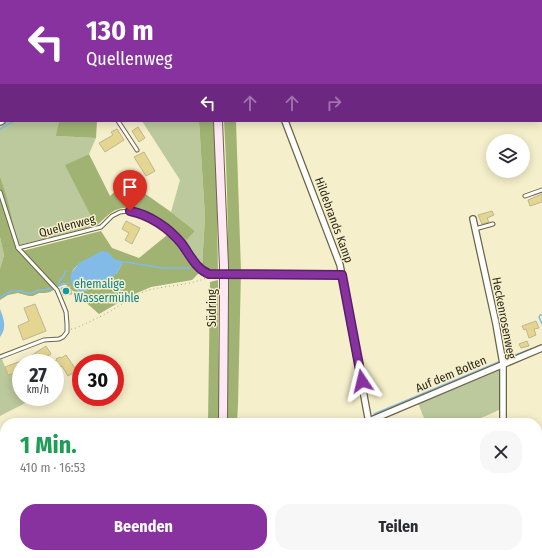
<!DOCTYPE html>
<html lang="de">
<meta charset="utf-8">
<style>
body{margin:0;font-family:"Fira Sans Condensed",sans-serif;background:#f7f7f7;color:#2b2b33;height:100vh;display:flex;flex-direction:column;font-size:15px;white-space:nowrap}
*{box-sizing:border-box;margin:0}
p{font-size:13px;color:#7c7c81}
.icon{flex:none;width:22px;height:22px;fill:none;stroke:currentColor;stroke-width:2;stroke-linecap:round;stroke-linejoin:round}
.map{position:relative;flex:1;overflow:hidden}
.panel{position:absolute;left:0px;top:418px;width:542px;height:140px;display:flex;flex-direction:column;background:#fff;border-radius:16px 16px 0 0;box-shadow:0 2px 10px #0003}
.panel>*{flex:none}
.banner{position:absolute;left:0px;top:0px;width:542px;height:122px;box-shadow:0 2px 10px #0003;background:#8832a0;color:#fff;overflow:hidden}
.controls{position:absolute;left:486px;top:134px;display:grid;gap:8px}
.controls a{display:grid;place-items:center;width:44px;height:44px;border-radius:50%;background:#fff;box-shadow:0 2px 10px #0003;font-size:20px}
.speed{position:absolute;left:12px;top:354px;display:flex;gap:8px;font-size:20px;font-weight:700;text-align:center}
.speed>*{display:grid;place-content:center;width:52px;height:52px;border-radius:50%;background:#fff;box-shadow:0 2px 10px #0003;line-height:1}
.speed small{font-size:10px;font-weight:400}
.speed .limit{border:6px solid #d22;background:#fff;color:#111}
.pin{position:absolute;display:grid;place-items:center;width:34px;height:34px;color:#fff;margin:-41px -17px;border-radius:50% 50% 50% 0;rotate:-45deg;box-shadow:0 0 4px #0007}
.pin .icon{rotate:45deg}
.me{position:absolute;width:44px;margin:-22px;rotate:350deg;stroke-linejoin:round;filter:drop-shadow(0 0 3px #0008)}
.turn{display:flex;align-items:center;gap:14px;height:84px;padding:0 20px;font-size:18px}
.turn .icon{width:52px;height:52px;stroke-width:2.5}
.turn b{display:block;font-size:28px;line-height:34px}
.lanes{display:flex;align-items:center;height:38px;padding:0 20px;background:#0003;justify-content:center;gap:20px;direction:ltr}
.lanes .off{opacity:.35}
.round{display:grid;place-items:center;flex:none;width:42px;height:42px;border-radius:16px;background:#f7f7f7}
.head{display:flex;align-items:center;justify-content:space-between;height:68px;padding:0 20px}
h1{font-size:24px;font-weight:700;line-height:30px;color:#1e9e55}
.action{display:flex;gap:8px;margin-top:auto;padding:8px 20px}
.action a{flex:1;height:46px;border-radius:16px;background:#8832a0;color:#fff;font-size:16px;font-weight:700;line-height:46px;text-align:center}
.action a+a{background:#f7f7f7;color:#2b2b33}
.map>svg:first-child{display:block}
.green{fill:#bbc99c}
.forest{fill:#a0b373;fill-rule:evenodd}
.water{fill:#82bbe8}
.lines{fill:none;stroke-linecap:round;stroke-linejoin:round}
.stream{stroke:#82bbe8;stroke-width:1.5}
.building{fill:#e4d591;stroke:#bdb694}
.service-casing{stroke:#6b6445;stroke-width:5}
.minor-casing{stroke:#6b6445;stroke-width:8}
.secondary-casing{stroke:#6b6445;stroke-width:10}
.path{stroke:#a8a287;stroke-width:1;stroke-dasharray:1 3;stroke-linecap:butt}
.service{stroke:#fff;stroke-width:3}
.minor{stroke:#fff;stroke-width:5.5}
.secondary{stroke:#ffe8f6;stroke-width:8}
.secondary-bridge-casing{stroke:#6b6445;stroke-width:10;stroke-linecap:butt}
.secondary-bridge{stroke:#ffe8f6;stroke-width:8}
.route-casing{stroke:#582068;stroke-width:10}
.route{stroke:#8832a0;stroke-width:7}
.culture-dot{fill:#0f9aa8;stroke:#f6efcb;stroke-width:1.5}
.labels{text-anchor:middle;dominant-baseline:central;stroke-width:3;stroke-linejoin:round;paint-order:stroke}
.street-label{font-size:12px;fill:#2b281b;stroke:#f6efcb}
.culture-label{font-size:12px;fill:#0d838f;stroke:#f6efcb;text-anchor:start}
</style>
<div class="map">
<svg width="542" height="558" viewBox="0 0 542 558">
<rect width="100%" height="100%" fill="#f6efcb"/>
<g class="green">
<rect x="122" y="0" width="64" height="1"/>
<path d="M8,121H59L57,136L96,138L89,154L66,165L96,226L19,245L14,232L3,185L0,176V127Z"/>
<path d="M142,121H199L205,217L202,267L183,243L195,231L171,212L180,180Z"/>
<path d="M0,237L4,255L0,269Z"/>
<path d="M2,359L8,375L21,371V397H37L0,416V360Z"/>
<path d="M500,368L499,410L470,423H426L418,403Z"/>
<path d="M128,553H153L148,558H119Z"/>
</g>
<g class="forest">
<path d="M59,121H97L96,138L56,136Z"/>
<path d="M199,121H213L216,150L218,273L209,271L202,267L205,217Z"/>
<path d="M224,121H236L241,271L238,404L237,423H227C228,322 230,222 224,121Z"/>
<path d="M89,154L110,196L127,181L171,212L195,231L181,246L200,271L199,273L192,280L151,287L130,296L99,314L64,283L50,292L45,293H39L33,296H29L18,293L8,295L0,300V269L4,255L0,237V176C9,201 14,227 18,252L101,231L112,248L139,258L172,231C160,218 134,202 116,210C110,212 102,221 96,226L65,165ZM110,255C113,259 116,261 121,261L122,264L117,273L88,290L80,292L74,288L72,272C80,258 96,257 110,255Z"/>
<path d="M218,280L219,423H208L210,282Z"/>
<path d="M0,474L5,485V505L0,494Z"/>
<path d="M153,553H212V558H148Z"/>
</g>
<g class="water">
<path d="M102,251L108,252C113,257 113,260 121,261L122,264L117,273L114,276L101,282L88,290L80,292L73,287L70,277L72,272L79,263Z"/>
<path d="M0,309C4,319 7,328 0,337Z"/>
</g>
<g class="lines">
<g class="stream">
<path d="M224,0V1"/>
<path d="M417,1L420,0"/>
<path d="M0,129L14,121"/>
<path d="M121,263L125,262L162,268H189"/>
<path d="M58,286L68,283"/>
<path d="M60,286L59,281L63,277L66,271"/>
<path d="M0,297L11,291H20L28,293H32L39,290H45L51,288"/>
<path d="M542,315H540L539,317L542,324"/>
<path d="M505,359L531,349"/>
<path d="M374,414L501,361"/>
<path d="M376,553V558"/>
</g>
</g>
<g class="building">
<path d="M138,127L145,138L139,142L132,131Z"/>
<path d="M117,129L124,140L105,152L99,143L113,135L111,132Z"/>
<path d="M144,152L155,171L146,176L134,157Z"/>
<path d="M542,194V202L530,206L528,200Z"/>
<path d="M492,211L494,215L487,218L489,222L482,224L478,215Z"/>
<path d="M126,221L140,228L132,244L125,240L129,233L122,229Z"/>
<path d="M70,286L72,294L63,295L61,288Z"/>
<path d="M35,304L46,331L23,340L18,326L29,321L24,308Z"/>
<path d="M536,321L539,328L534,329L536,335L529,338L526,329L524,330L522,326Z"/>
<path d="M527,341L529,346L521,348L519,344Z"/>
<path d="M46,346L51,354L36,363H32L29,357Z"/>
<path d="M66,355L77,371L68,376L62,366L59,368L55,361L57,360L56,359L60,357L61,358Z"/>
<path d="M21,361V371L8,375L5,367Z"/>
<path d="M168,553H185L183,558H179Z"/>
<path d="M491,553H496L498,558H482Z"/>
</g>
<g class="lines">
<g class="service-casing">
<g id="service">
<path d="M118,121L137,150"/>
<path d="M0,192L18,248L101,227L112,216L120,212L130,211L139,213L149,217L160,224L172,235L181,243L199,267L205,272L209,274L342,275"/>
<path d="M525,196L542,190"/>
<path d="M475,229L493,224"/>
<path d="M0,357L44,340L59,339L63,337L67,332V324L66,312L62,302L57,290L18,248"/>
<path d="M0,469L5,480"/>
<path d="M40,553L43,558"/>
<path d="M145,558L149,553"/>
</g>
</g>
<g class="minor-casing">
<g id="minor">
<path d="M77,0V1"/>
<path d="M319,1V0"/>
<path d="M0,104L1,105"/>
<path d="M285,121L340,265L369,423"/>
<path d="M0,122L2,121"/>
<path d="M473,219L496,324L503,364V423"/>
<path d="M369,421L542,348"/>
<path d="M508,553L513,558"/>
<path d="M372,558V553"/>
</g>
</g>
<g class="secondary-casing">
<g id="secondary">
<path d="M207,0V1"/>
<path d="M218,121L224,266"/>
<path d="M223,423L224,291"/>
<path d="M218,558V553"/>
</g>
</g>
<g class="path">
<path d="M426,1L429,0"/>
<path d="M71,329H72L76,328C87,323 98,318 109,312C121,305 133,296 146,291C166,285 187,286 206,278"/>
</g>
<use href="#service" class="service"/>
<use href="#minor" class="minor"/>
<use href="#secondary" class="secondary"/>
<g class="secondary-bridge-casing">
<path id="secondary-bridge" d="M224,266V291"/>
</g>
<use href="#secondary-bridge" class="secondary-bridge"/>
</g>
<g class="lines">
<g class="route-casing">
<path id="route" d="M130,211C150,215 169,228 182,244C190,255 196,269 209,274L342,275L362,381"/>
</g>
<use href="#route" class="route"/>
</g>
<circle class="culture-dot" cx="66" cy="291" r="4"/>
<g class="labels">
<g class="street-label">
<text transform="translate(334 220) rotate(70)">Hildebrands Kamp</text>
<text transform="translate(67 226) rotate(-15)">Quellenweg</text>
<text transform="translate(212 308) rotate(-90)">Südring</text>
<text transform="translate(504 318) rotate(79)">Heckenrosenweg</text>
<text transform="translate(451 374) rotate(-23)">Auf dem Bolten</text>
</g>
<g class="culture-label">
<text x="74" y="284">ehemalige<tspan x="74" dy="14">Wassermühle</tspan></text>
</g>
</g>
</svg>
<div class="controls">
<a><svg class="icon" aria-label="layers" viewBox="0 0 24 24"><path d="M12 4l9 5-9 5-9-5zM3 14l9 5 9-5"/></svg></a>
</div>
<div class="speed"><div>27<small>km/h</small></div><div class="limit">30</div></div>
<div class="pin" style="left:130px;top:211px;background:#d93025"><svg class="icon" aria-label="arrive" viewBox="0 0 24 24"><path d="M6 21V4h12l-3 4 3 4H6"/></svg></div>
<svg class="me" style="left:362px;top:381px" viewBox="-20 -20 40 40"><path d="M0-17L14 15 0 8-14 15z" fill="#8832a0" stroke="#fff" stroke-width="4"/></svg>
<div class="banner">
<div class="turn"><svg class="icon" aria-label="left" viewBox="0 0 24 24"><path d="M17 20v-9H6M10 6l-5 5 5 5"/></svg><div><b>130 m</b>Quellenweg</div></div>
<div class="lanes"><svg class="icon" aria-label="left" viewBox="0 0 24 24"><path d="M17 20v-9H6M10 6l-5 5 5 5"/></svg><svg class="icon off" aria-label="ahead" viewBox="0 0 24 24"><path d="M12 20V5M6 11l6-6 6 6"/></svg><svg class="icon off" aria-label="ahead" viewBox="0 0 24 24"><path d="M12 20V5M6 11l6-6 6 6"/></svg><svg class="icon off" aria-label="right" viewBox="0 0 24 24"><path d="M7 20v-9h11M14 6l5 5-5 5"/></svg></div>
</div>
<section class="panel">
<div class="head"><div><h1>1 Min.</h1><p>410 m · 16:53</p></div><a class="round"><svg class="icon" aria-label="close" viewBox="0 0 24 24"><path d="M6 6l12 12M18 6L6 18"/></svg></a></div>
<div class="action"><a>Beenden</a><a>Teilen</a></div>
</section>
</div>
